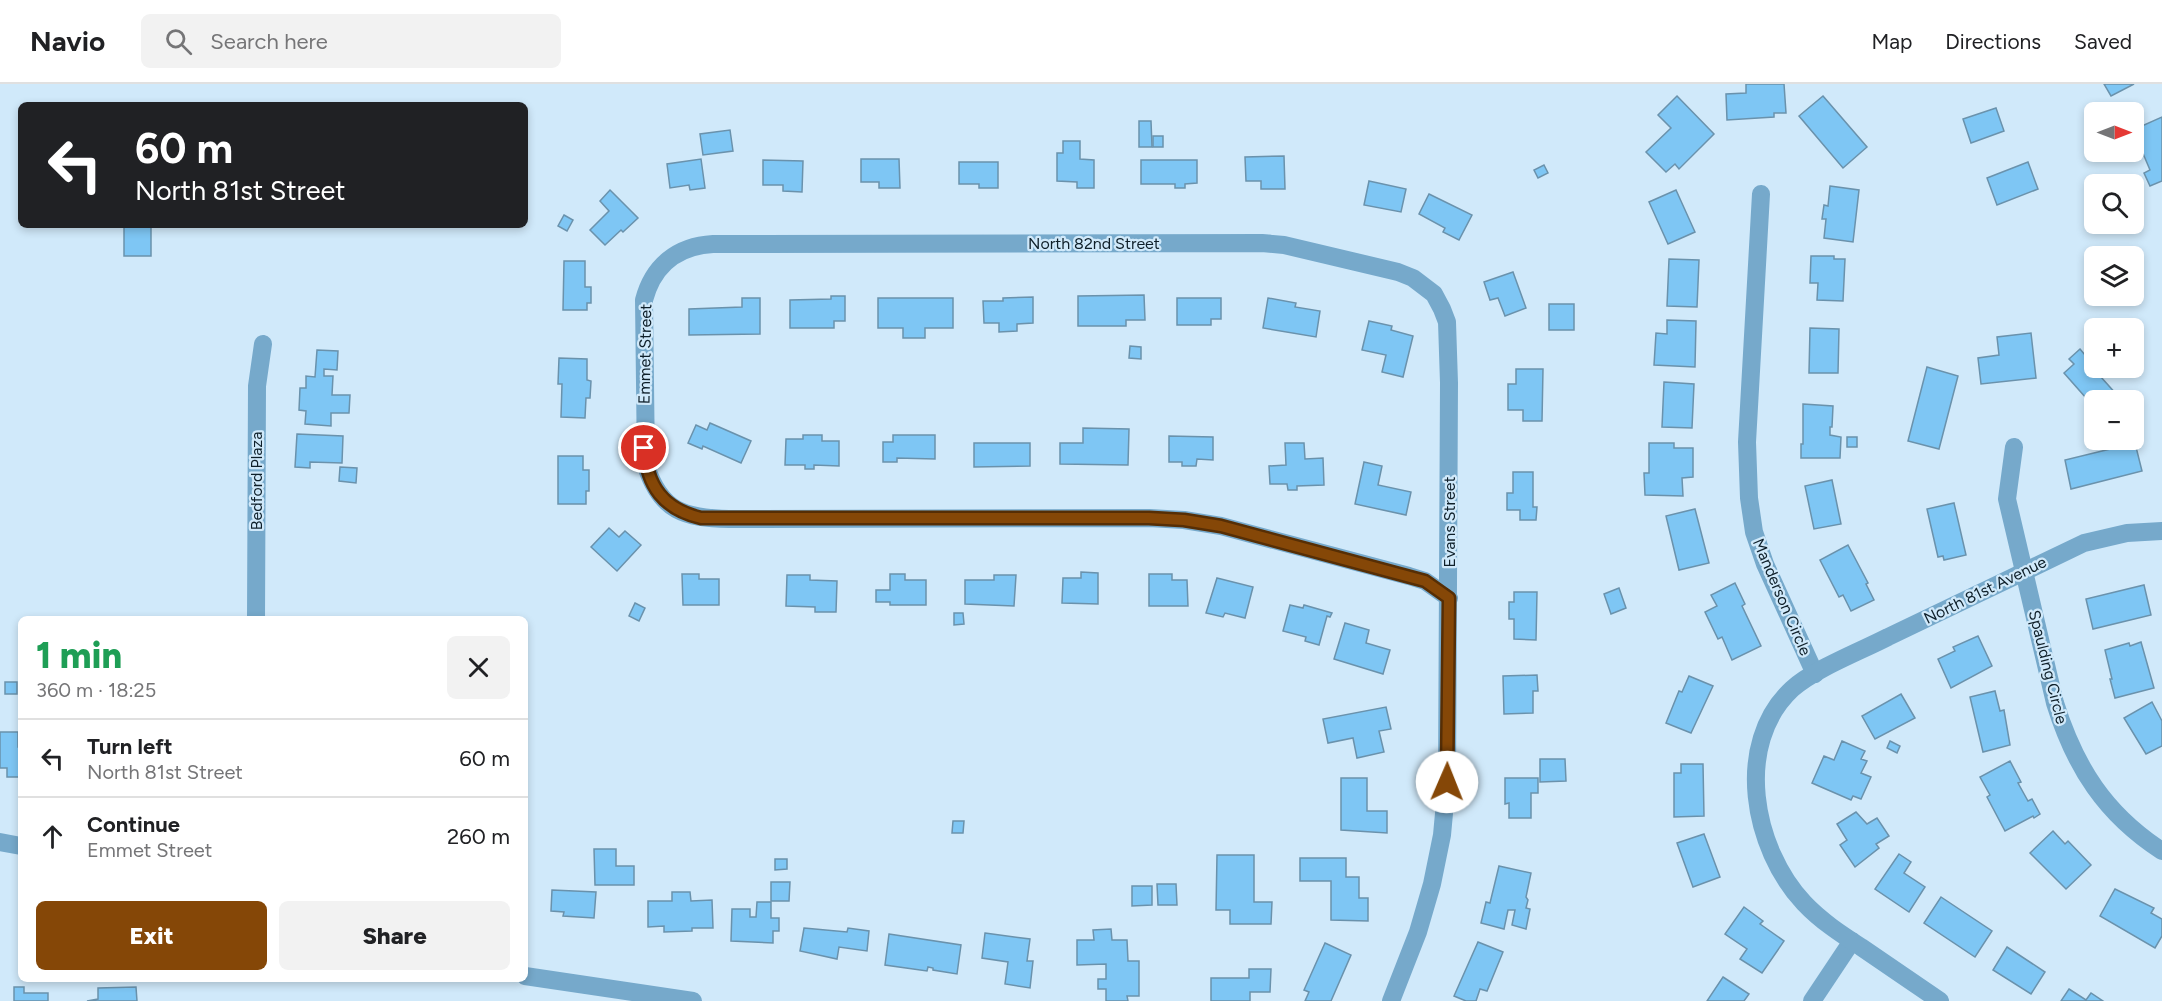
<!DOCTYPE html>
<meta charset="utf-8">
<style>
body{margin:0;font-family:Figtree,sans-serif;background:#f2f2f2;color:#202124;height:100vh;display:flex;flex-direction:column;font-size:22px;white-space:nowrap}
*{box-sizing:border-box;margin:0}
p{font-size:20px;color:#757577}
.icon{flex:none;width:33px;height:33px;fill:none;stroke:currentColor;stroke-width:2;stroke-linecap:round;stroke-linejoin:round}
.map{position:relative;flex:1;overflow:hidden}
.drawer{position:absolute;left:18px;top:532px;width:510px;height:366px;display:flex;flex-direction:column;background:#fff;border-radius:9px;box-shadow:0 3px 9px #0003}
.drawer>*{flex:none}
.top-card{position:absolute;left:18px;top:18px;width:510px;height:126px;border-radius:9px;box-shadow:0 3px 9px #0003;background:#202124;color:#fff;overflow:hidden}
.needle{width:39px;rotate:90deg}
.tools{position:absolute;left:2084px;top:18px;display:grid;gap:12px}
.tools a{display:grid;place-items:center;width:60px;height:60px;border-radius:9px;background:#fff;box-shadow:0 3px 9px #0003;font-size:30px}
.pin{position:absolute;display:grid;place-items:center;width:51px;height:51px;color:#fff;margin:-26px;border:3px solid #fff;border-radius:50%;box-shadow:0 2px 6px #0007}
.me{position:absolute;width:66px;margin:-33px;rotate:1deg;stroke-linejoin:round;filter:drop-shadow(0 0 4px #0008)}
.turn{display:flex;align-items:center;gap:21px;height:126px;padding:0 18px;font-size:27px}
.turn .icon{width:78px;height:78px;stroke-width:2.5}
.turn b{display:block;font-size:42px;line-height:51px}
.round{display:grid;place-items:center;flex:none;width:63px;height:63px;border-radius:9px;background:#f2f2f2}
.summary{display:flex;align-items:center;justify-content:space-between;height:102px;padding:0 18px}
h1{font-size:36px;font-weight:800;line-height:45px;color:#1e9e55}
.cta{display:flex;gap:12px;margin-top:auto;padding:12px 18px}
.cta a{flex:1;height:69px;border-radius:9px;background:#854707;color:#fff;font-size:24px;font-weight:800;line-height:69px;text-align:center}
.cta a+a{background:#f2f2f2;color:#202124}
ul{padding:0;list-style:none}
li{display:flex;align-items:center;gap:18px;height:78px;padding:0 18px;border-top:2px solid #e0e0e0}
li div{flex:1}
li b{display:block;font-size:22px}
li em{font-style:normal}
header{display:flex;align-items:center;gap:36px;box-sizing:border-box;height:84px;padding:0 30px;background:#fff;border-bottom:2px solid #e0e0e0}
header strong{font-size:28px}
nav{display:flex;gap:33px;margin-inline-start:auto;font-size:21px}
.search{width:420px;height:54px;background:#f2f2f2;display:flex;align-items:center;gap:15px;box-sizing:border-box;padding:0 21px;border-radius:9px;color:#757577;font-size:22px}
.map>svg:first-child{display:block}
.building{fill:#7ec6f4;stroke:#6a92ac;stroke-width:1.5}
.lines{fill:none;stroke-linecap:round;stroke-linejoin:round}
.minor{stroke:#76a9cb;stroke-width:18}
.route-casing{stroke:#562e05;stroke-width:15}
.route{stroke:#854707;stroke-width:10}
.labels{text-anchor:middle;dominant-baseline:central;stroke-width:4.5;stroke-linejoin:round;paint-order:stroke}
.street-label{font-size:16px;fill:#0e1f29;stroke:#d0e9fa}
</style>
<header>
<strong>Navio</strong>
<div class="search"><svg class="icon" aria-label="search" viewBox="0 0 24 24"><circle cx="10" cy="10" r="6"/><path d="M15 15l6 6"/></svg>Search here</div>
<nav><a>Map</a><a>Directions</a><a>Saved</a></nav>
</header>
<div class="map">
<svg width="2162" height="917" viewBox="0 0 2162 917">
<rect width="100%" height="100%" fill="#d0e9fa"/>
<g class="building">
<path d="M1746,0H1784L1786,29H1774V33L1727,36L1726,10L1746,9Z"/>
<path d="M2104,0H2134L2111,12Z"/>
<path d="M1677,12L1714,50L1679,85L1675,80L1666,88L1646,68L1671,44L1658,31Z"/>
<path d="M1823,12L1867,63L1843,84L1799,32Z"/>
<path d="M1996,24L2004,47L1971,59L1963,35Z"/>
<path d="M2162,33V97L2150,102L2144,89L2150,86L2133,46Z"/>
<path d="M1139,37H1151L1152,63H1139Z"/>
<path d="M730,46L733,67L703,71L700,50Z"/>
<rect x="1153" y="52" width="10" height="11"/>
<path d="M1063,57H1080V75L1094,76V104H1077V98L1057,97V69H1063Z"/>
<path d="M1284,72L1285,105H1261V97H1246L1245,73Z"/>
<path d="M701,75L705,104L690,106L689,101L670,104L667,80Z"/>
<path d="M861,75H899L900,104H879V98H861Z"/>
<path d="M763,76L803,77L802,108L783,107V101H763Z"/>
<path d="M1141,76H1197V99L1185,100V104H1175V100H1141Z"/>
<path d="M959,78H998V104H979V100H959Z"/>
<path d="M2028,78L2038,105L1997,121L1987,94Z"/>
<path d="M1544,81L1548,89L1538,94L1534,86Z"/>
<path d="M1369,97L1406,105L1401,128L1364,121Z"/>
<path d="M1830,102L1859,106L1853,158L1824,154L1826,135H1822L1824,121L1828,122Z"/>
<path d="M610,106L638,134L623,148L621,146L605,161L590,146L609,127L600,117Z"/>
<path d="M1676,106L1695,148L1668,160L1649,118Z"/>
<path d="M1429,110L1472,131L1459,156L1443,148L1445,144L1419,130Z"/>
<path d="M564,131L573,136L567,147L558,142Z"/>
<rect x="124" y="141" width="27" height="31"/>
<path d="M1811,172H1834V175H1845L1843,217L1817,216L1818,199H1810Z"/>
<path d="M1669,175L1699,176L1697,223L1667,222Z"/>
<path d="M564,177H585V203H591V219H587V226H563Z"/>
<path d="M2133,182L2139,183L2137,200L2133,199Z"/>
<path d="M1513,188L1526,224L1505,232L1498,214L1490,216L1484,198Z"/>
<path d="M1144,211L1145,236H1126V242H1078V212Z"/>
<path d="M831,212H845V237H834V244H790V216L831,215Z"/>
<path d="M2121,212H2133L2134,218L2123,221Z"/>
<path d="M1033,213V239L1017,240V247L999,248V239H984L983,217H1003V214Z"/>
<path d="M742,214H760V250L689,251V225L742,223Z"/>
<path d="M878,214H953V244H925V254H903V244H878Z"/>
<path d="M1177,214H1221V235H1211V241H1177Z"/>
<path d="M1268,214L1296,219L1295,223L1320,227L1316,253L1263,244Z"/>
<rect x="1549" y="220" width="25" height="26"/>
<path d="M1667,236L1696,237L1695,283L1654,281L1656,249L1667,250Z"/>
<path d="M1369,237L1392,242L1391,246L1413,252L1403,293L1382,288L1386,271L1362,266Z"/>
<path d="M1810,244L1839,245L1838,289H1809Z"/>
<path d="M2031,249L2036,294L1981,300L1978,274L1999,271L1997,253Z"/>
<path d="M1130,262L1141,263V275L1129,274Z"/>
<path d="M2080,265L2085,271L2089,268L2094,274V281L2092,283L2117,311L2111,316H2094V323L2064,289L2074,280L2069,275Z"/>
<path d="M317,266L338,267L337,286L324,285V292H333L332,311H350L349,329H331V342L305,340L306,327L299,326L300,304H306V292L315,293Z"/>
<path d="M559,274L587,275V296L591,297L590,314H586L585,334L561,333L562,300H558Z"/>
<path d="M1927,283L1958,292L1939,365L1908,357Z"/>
<path d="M1516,285H1543L1542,337H1523V326H1508V300H1516Z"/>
<path d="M1664,298L1694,300L1692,344L1662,343Z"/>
<path d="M1803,320L1833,322L1832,343H1830V351L1841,353L1840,374H1801V360H1803Z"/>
<path d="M710,339L751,357L741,379L703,362L702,365L688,359L696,341L707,346Z"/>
<path d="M1083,344L1129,345L1128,381L1060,380V359H1083Z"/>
<path d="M297,350L343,352L342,379L310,378V384L295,383Z"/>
<path d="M803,351H822V357H839V382L814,381V385H805V381H785L786,355H803Z"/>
<path d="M893,351H935V375L897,374V378H883V358H893Z"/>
<path d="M1169,352L1213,353V376L1197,375L1196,382H1182V378H1169Z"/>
<rect x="1847" y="353" width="10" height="10"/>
<path d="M974,359H1030V382L974,383Z"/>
<path d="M1285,359H1304L1305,375L1323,374L1324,401L1297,402V406H1288L1287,400H1270L1269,382L1286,381Z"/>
<path d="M1649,359H1674V364H1693V393L1682,394L1683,412L1645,411L1644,389H1649Z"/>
<path d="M2135,359L2142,387L2071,405L2065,376Z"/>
<path d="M558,372H583V386H589V407H586V420H558Z"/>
<path d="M1364,378L1382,382L1378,401L1411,408L1406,431L1355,420Z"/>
<path d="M340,383L357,384L356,399L339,397Z"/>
<path d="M1513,388H1533V423H1537L1536,436H1520V426H1507V409H1513Z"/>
<path d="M1832,396L1841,440L1814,445L1805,402Z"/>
<path d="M1954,419L1966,471L1944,476L1943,472L1938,473L1927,425Z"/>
<path d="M1695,425L1709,479L1679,486L1666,432Z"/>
<path d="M609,444L619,453L625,447L641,461L617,487L591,463Z"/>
<path d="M1848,461L1868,499L1866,500L1874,516L1851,527L1843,511L1839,513L1820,476Z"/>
<path d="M1081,488L1098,489V520L1062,519L1063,494H1081Z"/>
<path d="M682,490H699V495H719V521H683Z"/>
<path d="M890,490H905V496H926V521H890V518H876V506H890Z"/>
<path d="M1149,490H1172V496H1187L1188,522H1149Z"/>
<path d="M787,491H810V496L837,497L836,528H815V523L786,522Z"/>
<path d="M994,491H1016L1014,522L965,520V496H994Z"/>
<path d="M1217,494L1253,503L1245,534L1225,529L1223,533L1206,529Z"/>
<path d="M1735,499L1745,520L1742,522L1761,562L1732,576L1722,553L1718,555L1705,528L1717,522L1711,511Z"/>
<path d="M2144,501L2151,531L2093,545L2086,515Z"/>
<path d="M1619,504L1626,524L1611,530L1604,510Z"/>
<path d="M1514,508H1537L1536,556L1514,555V535H1509V518H1514Z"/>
<path d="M635,519L645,524L639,537L629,532Z"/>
<path d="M1290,521L1303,524L1304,521L1332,529L1330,533L1327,532L1319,561L1305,557L1306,553L1283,547Z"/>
<path d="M954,529H963L964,540L954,541Z"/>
<path d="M1345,539L1369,546L1366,559L1390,566L1383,590L1334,575Z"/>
<path d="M1978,552L1992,582L1951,604L1938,575L1955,567L1953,563Z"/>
<path d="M2141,558L2154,604L2115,614L2110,595H2112L2105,566L2129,559L2130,562Z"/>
<path d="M1537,591L1538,607H1533V629L1504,630L1503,592Z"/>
<path d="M1689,592L1713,602L1691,649L1666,639L1679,607L1682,608Z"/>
<rect x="5" y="598" width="12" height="12"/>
<path d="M1995,607L2000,627L2004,626L2010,661L1983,668L1970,613Z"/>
<path d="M1901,610L1915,634L1875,655L1862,632Z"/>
<path d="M2152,618L2162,637V662L2146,670L2124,634Z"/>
<path d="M1386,623L1391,645L1379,647L1384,668L1357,674L1353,654L1328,659L1323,635Z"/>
<path d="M0,648H18V663H21V693H7V684H0Z"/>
<path d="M1842,657L1865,667L1861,675L1867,677L1861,689L1871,693L1861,715L1853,712L1851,716L1812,699L1824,672L1834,676Z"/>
<path d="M1890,657L1900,662L1897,669L1887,664Z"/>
<path d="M1540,675H1565L1566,697L1540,698Z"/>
<path d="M2010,677L2021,698L2018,699L2028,717L2032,715L2040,730L2034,734L2033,732L2005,747L1987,713L1990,711L1980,693Z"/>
<path d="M1681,680H1703L1704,732L1674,733V689H1681Z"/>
<path d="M1341,694H1367V727H1387V749L1341,746Z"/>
<path d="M1505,694H1538V709H1531V734H1509V719L1505,720Z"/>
<path d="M1856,728L1867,740L1877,734L1889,752L1876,760L1879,764L1855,783L1840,761L1847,756L1837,740Z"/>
<path d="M953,737H964L963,749H952Z"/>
<path d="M2053,747L2065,760L2068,757L2091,781L2066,805L2030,769Z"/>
<path d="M1704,750L1720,793L1693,803L1677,759Z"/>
<path d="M594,765H616V782H634V801H595Z"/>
<path d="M1899,770L1911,778L1904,789L1925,803L1909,828L1875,805Z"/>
<path d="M1217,771H1254V818H1272L1271,840H1230V826H1216Z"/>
<path d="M1300,774H1346V793H1359V814H1368V837L1331,836V797H1300Z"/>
<path d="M775,775H787V785L775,786Z"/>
<path d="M1499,782L1531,789L1526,813L1528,816L1526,824L1530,825L1526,845L1512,841L1515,826H1508L1504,845L1481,839L1486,818L1490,819Z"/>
<path d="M771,798H790L789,817H771Z"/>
<path d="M1157,800H1176L1177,821H1158Z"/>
<path d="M1132,802H1152V821L1132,822Z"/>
<path d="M2115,805L2154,824L2151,829L2162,835V852L2155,864L2100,832Z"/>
<path d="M552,806L596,808L594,834L563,832L564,828L551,827Z"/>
<path d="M672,808H690L691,817L712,816L713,844H692V847L664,848V842L648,843V817H672Z"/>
<path d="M1941,813L1992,847L1975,873L1924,839Z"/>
<path d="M757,818H771V834H779V847H773V859L731,857L732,825H750V833H756Z"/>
<path d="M1744,823L1763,837L1760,840L1784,857L1762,889L1740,875L1747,865L1725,850Z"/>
<path d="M804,844L847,848L848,844L869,847L867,867L839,863L837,875L800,867Z"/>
<path d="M1111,845L1112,856H1127L1128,877H1139V912H1127L1128,917H1106V905H1098V895H1106V880L1077,881V856H1094L1093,846Z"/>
<path d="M985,849L1030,855L1027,877H1033L1030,904L1005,900L1008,878L982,874Z"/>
<path d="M889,850L961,861L957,890L933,886V884L928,883L927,887L885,881Z"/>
<path d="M1478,858L1503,868L1487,907L1480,905L1476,917H1466L1454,912Z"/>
<path d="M1325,859L1351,871L1331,917H1305L1309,908L1304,906Z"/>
<path d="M2007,863L2045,888L2031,910L1993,886Z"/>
<path d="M1249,885H1271L1270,908H1250V917H1211V894H1249Z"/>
<path d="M1723,893L1749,910L1744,917H1707Z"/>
<path d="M14,903H24V909H48V917H14Z"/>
<path d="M136,903L137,917H87L98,915V904Z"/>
<path d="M2069,905L2086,916L2091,909L2103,917H2061Z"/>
</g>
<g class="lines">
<g class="minor">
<path d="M1761,110L1747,358L1749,414L1754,448L1765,480L1815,590"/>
<path d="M2014,363L2007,415L2055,619C2075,683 2105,730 2162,767"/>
<path d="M256,536L257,302L263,260"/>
<path d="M0,758L21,762"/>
<path d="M525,892L693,917"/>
<path d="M1391,917L1418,848L1432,800L1442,751L1447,697L1449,299L1447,238L1442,225L1434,210L1413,194L1398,188L1284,161L1262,159L713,160C677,162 653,182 644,216L646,382C661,428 685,434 729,435L1149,434L1184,436L1221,442L1409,492L1425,497L1449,514"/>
<path d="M1812,917L1852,857"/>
<path d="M1940,917C1914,899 1887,881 1861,863C1841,850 1821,837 1804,819C1753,765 1733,660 1792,605C1814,585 1861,567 1888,553C1953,522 2019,490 2084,459L2127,449L2162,447"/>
</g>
</g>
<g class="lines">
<g class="route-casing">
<path id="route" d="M644,364C647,402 663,425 701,434H1149L1184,436L1221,442L1425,497L1449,514L1447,698"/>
</g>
<use href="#route" class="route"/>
</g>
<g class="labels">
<g class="street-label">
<text x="1094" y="159">North 82nd Street</text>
<text transform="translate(645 270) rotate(-89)">Emmet Street</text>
<text transform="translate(256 397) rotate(-90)">Bedford Plaza</text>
<text transform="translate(1449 438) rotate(-90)">Evans Street</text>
<text transform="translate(1985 506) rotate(-26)">North 81st Avenue</text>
<text transform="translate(1782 513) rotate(67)">Manderson Circle</text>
<text transform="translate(2048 583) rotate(76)">Spaulding Circle</text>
</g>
</g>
</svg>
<div class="tools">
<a><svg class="needle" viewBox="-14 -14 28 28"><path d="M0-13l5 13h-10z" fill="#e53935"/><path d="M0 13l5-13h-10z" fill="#757577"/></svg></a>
<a><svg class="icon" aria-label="search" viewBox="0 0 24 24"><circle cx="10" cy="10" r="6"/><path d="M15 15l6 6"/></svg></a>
<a><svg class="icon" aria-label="layers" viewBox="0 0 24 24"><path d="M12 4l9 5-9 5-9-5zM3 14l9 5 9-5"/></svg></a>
<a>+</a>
<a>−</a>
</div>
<div class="pin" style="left:644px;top:364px;background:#d93025"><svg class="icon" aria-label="arrive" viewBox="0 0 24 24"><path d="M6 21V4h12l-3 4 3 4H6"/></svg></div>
<svg class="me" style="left:1447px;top:698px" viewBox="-20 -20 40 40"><circle r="19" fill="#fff"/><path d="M0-13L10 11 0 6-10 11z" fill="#854707"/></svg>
<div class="top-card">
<div class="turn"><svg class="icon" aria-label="left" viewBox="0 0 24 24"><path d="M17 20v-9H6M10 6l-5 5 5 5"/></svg><div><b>60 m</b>North 81st Street</div></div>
</div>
<section class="drawer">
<div class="summary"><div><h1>1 min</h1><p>360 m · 18:25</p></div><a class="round"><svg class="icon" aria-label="close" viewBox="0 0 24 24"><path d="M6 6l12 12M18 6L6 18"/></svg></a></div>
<ul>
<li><svg class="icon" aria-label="left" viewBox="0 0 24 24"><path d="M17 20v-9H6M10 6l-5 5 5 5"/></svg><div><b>Turn left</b><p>North 81st Street</p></div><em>60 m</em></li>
<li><svg class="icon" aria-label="ahead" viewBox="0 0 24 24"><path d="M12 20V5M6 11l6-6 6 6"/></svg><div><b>Continue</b><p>Emmet Street</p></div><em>260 m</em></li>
</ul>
<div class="cta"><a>Exit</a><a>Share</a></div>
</section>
</div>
